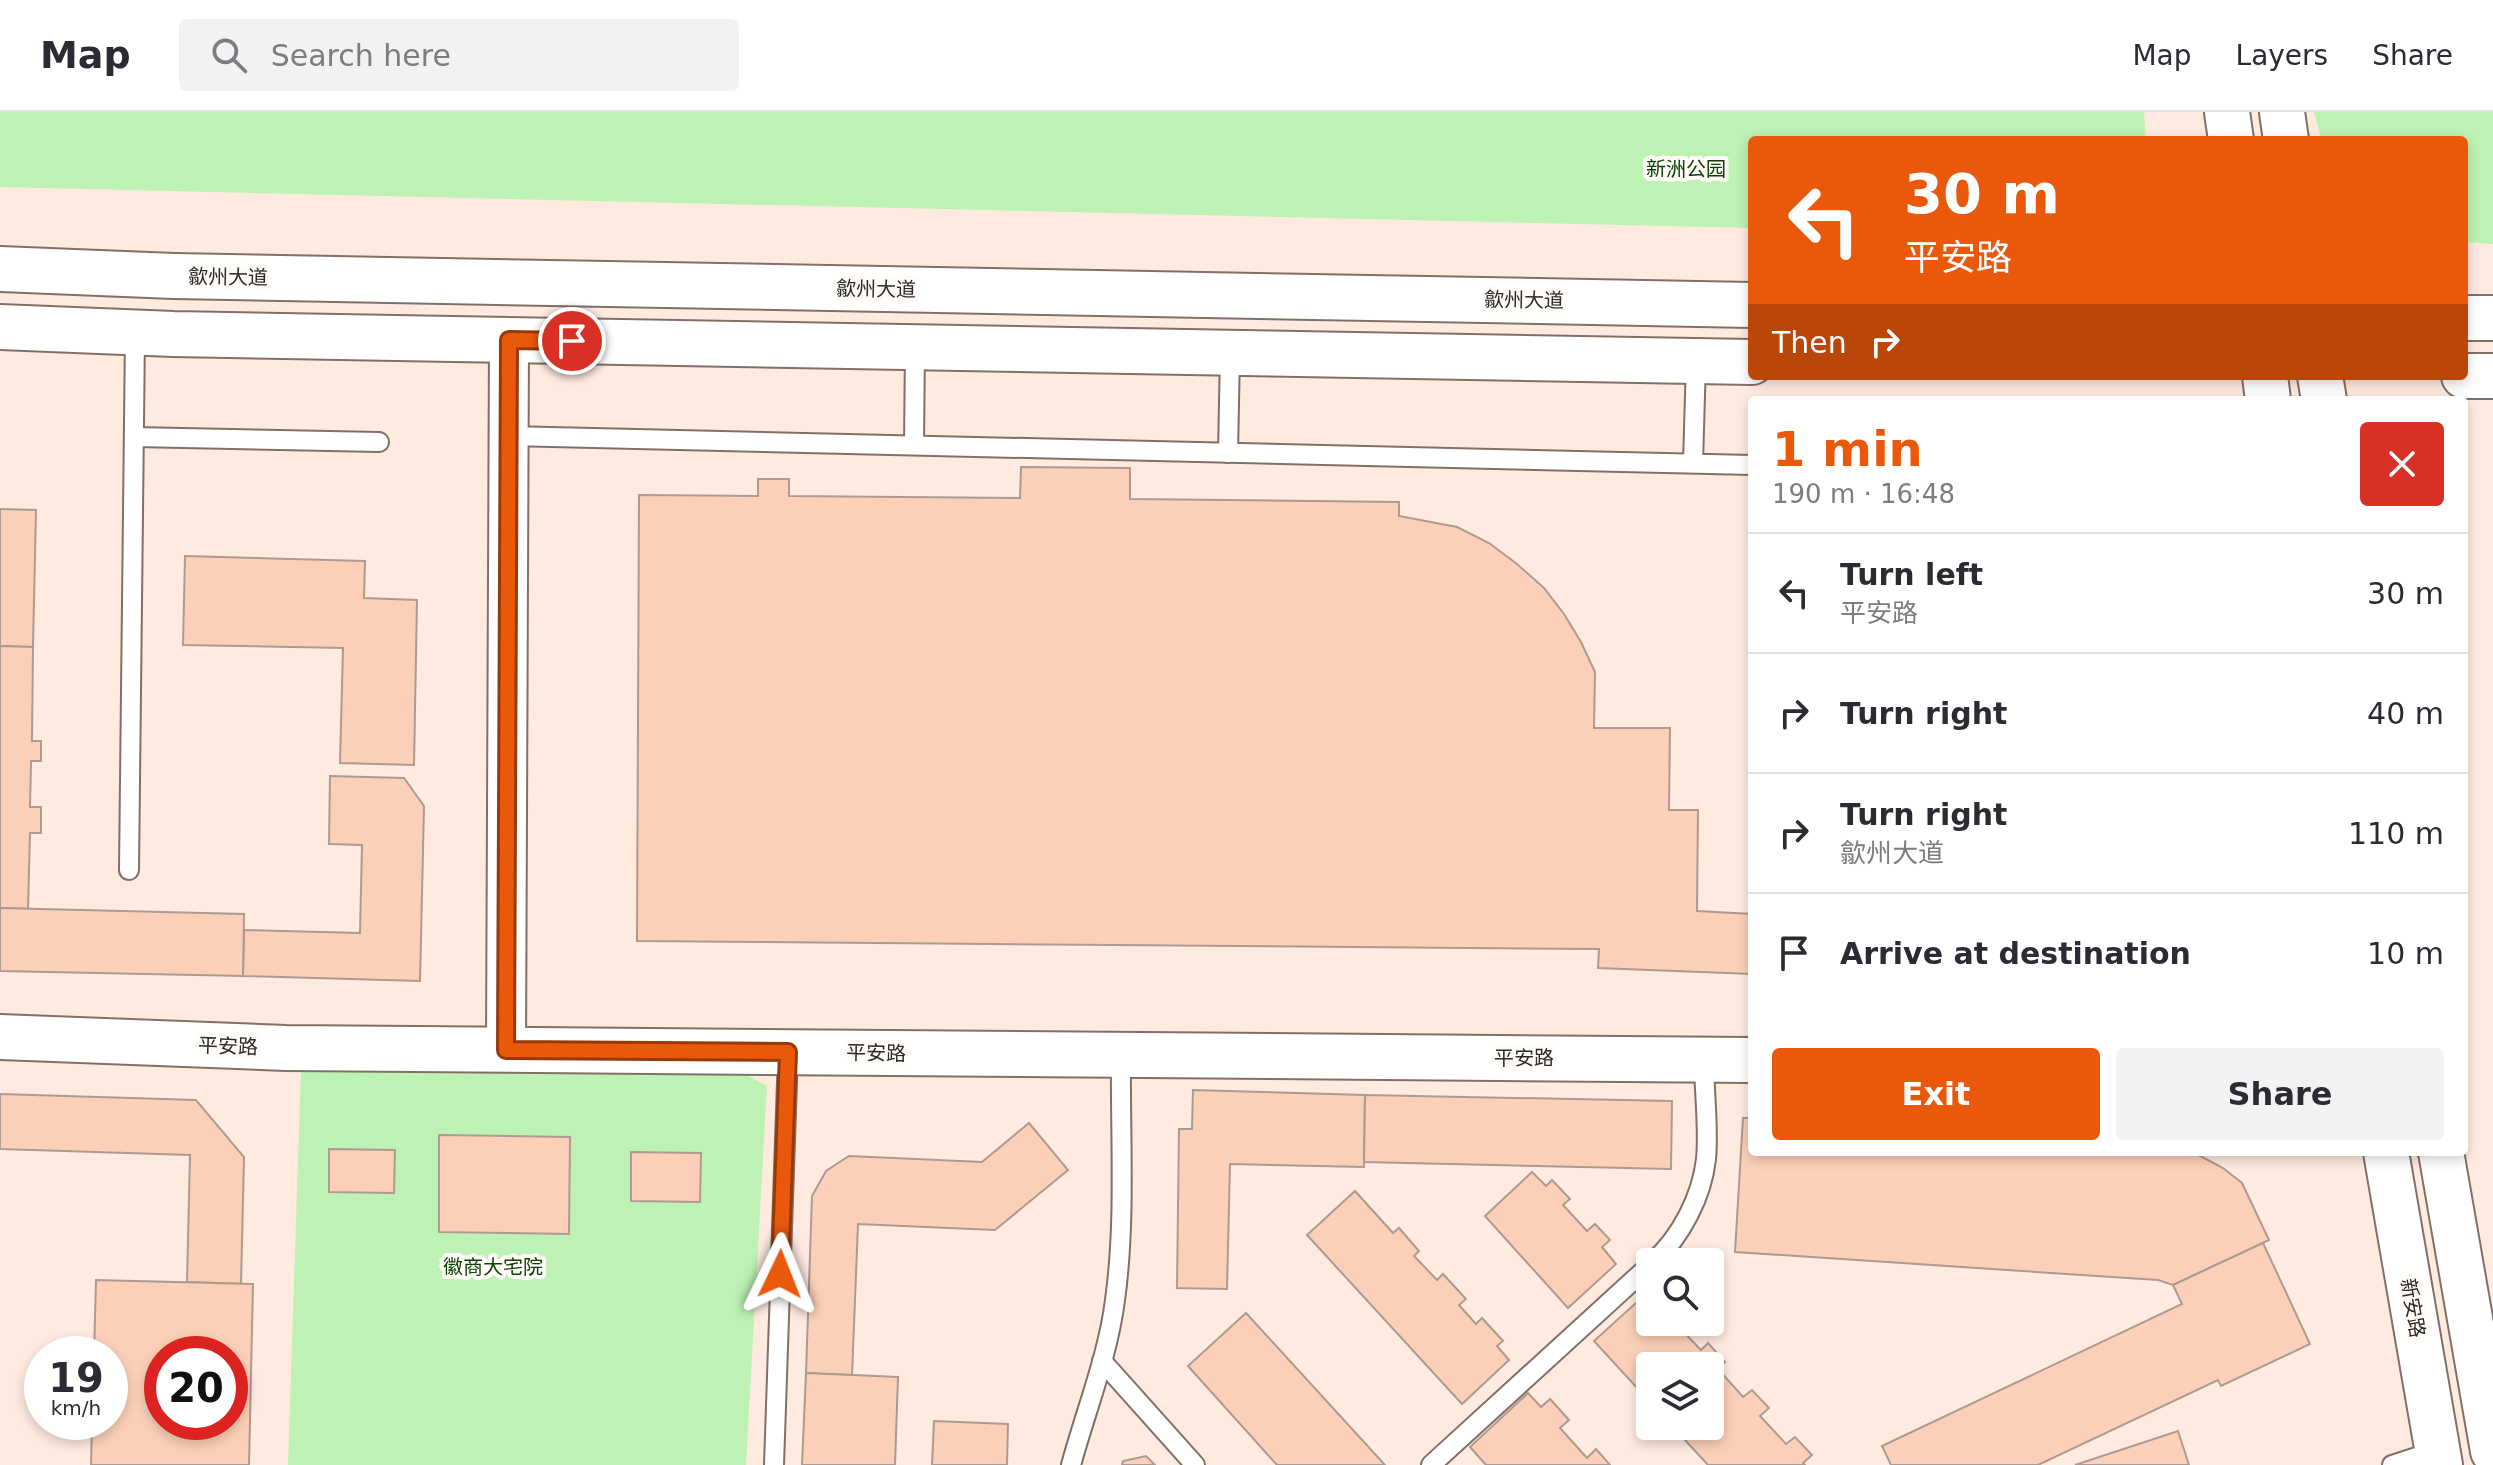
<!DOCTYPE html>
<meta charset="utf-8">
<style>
body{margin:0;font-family:"DejaVu Sans","Noto Sans SC",sans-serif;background:#f2f2f3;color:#2b2b33;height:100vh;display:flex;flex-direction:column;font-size:30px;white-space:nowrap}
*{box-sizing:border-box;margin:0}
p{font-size:26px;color:#7c7c81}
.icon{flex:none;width:44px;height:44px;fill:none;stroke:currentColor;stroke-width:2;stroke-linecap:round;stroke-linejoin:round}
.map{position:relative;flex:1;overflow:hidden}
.panel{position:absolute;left:1748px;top:284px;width:720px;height:760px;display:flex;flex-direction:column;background:#fff;border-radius:8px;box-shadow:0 4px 12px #0003}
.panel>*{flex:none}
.guide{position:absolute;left:1748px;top:24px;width:720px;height:244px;border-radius:8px;box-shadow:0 4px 12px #0003;background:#ea580c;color:#fff;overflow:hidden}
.tools{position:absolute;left:1636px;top:1136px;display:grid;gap:16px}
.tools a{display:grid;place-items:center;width:88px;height:88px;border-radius:8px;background:#fff;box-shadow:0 4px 12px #0003;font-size:40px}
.speed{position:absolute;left:24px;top:1224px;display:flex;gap:16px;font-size:40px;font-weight:700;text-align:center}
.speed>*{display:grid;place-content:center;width:104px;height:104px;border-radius:50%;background:#fff;box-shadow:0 4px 12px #0003;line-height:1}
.speed small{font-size:20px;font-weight:400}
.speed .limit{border:12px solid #d22;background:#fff;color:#111}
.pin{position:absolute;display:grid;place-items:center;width:68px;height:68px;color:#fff;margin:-34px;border:4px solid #fff;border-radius:50%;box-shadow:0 2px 8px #0007}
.me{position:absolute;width:88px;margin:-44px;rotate:2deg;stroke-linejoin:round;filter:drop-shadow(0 0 6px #0008)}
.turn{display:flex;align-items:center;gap:28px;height:168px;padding:0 24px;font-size:36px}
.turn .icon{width:104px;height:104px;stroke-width:2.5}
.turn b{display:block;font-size:56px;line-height:68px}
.then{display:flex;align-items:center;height:76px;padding:0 24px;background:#0003;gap:16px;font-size:30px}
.round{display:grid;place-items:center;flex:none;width:84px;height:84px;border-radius:8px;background:#f2f2f3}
.overview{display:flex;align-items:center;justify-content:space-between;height:136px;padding:0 24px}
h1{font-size:48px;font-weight:800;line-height:60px;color:#ea580c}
.primary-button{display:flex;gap:16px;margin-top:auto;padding:16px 24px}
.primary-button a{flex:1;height:92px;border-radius:8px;background:#ea580c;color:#fff;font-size:32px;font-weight:800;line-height:92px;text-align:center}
.primary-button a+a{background:#f2f2f3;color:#2b2b33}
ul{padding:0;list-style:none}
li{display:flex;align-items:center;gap:24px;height:120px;padding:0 24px;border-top:2px solid #e1e1e2}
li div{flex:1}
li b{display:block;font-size:30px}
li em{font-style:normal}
header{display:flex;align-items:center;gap:48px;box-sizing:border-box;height:112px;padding:0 40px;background:#fff;border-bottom:2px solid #e1e1e2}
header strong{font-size:38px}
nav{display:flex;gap:44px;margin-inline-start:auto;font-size:28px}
.search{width:560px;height:72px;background:#f2f2f3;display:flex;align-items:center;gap:20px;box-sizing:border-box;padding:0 28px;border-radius:8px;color:#7c7c81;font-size:30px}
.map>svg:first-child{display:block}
.green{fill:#bdf2b4}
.building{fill:#fcd0b8;stroke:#ad9a90;stroke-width:2;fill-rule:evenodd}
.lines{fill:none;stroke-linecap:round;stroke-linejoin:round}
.service-casing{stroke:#827066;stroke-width:22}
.minor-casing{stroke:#827066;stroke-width:42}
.tertiary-casing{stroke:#827066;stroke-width:48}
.primary-casing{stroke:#827066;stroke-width:48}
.trunk-casing{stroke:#827066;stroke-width:48}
.service{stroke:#fff;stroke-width:18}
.minor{stroke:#fff;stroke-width:38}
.tertiary{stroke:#fff;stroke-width:44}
.primary{stroke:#fff;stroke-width:44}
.trunk{stroke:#fff;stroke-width:44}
.route-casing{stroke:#983908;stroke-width:20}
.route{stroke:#ea580c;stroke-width:14}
.labels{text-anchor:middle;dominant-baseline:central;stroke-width:8;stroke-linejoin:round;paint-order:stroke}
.park-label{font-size:20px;fill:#0d4204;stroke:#fffbf9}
.street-label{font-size:20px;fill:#2f2823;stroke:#fffbf9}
</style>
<header>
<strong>Map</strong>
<div class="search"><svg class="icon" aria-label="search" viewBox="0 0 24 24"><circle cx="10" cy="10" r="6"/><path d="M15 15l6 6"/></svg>Search here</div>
<nav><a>Map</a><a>Layers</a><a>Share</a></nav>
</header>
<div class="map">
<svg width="2493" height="1353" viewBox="0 0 2493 1353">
<rect width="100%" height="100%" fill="#feeadf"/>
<g class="green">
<path d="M0,0H2144L2146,28H1752V116L0,75Z"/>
<path d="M2314,0H2493V132L2464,130V28H2321Z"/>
<path d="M301,956L743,961L767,974L746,1353H288Z"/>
</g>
<g class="building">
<path d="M1021,355L1130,356V387L1399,390V404L1457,415L1489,431L1517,452L1544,476L1564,502L1581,530L1595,560L1594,616H1670L1669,698H1698L1697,799L1752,802V862L1598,856L1599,837L637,829L639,383L758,384V367H789V384L1020,386Z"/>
<path d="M0,397L36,398L33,535L0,534Z"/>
<path d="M185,444L365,449L364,486L417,488L414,653L340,651L343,536L183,533Z"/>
<path d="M0,534L33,535L32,629H41V649H31L30,695H41V721H30L28,797L0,796Z"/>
<path d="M330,664L404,666L424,694L420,869L243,864L244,818L360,821L362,733L329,732Z"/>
<path d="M0,796L244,802L243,864L0,859Z"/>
<path d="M1193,978L1365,983L1364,1055L1230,1052L1227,1177L1177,1176L1179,1017H1192Z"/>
<path d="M0,982L196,988L244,1045L241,1172L187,1170L190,1043L0,1037Z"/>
<path d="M1365,983L1672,989L1671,1057L1364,1050Z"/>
<path d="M1743,1006H1752V1040H2193L2223,1056L2242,1071L2269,1128L2173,1173L2158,1168L1735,1140Z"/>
<path d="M1029,1011L1068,1058L995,1118L858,1112L852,1263L806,1261L812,1084L826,1059L849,1044L982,1050Z"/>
<path d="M439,1023L570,1025L569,1122L439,1120Z"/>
<path d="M329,1037L395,1038L394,1081L329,1080Z"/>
<path d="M631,1040L701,1041L700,1090L631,1089Z"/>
<path d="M1532,1060L1546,1074L1552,1068L1570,1087L1563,1093L1587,1119L1595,1112L1610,1128L1602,1135L1616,1152L1568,1196L1485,1104Z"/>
<path d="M1355,1079L1393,1121L1399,1116L1419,1139L1414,1144L1437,1168L1443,1162L1466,1187L1459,1193L1476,1212L1482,1206L1503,1229L1497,1234L1509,1248L1462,1292L1307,1123Z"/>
<path d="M2263,1131L2310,1232L2221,1274L2218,1268L2038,1353H1891L1882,1334L2182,1192L2173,1173Z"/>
<path d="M96,1168L253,1172L249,1353H91L92,1310H110V1242H94ZM162,1242H230V1310H162Z"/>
<path d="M1648,1180L1650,1183V1210H1677L1676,1212L1701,1238L1708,1231L1725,1250L1718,1257L1743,1285L1752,1278L1769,1296L1760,1304L1786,1332L1795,1325L1812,1343L1803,1351L1805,1353H1708L1672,1314H1710V1254H1650V1290L1594,1229Z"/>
<path d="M1246,1201L1385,1353H1277L1188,1254Z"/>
<path d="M806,1261L898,1265L895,1353H802Z"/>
<path d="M1528,1281L1541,1295L1550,1287L1569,1308L1560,1316L1587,1346L1596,1337L1610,1353H1486L1470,1335Z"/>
<path d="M934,1309L1008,1312L1007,1353H932Z"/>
<path d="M2178,1319L2189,1353H2075Z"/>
<path d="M1146,1344L1155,1353H1122L1123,1349Z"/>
</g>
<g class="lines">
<g class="service-casing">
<g id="service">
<path d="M508,324L1752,353"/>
<path d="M134,325L379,330"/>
<path d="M914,333L915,235"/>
<path d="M1228,341L1230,241"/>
<path d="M1693,351L1696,249"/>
<path d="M129,758L135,221"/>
<path d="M1653,1150C1681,1125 1702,1084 1706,1047C1709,1015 1704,980 1704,948"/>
<path d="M1102,1249L1195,1353"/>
<path d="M774,1353L788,940"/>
<path d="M1071,1353C1086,1298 1108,1244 1115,1188C1126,1109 1120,1023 1121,943"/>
<path d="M1431,1353L1650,1153"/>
<path d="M2392,1353L2438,1338"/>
</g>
</g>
<g class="minor-casing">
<path id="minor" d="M506,938L509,228"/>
</g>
<g class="tertiary-casing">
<path id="tertiary" d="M0,925L286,936L1752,948"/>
</g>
<g class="primary-casing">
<g id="primary">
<path d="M2227,0L2231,28"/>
<path d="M2282,0L2286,28"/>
<path d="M2265,264L2268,288"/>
<path d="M2320,264L2324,288"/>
<path d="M2386,1040L2440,1353"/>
<path d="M2441,1040L2493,1339"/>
</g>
</g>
<g class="trunk-casing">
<g id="trunk">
<path d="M0,157L174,164L1752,193"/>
<path d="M2464,206H2493"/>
<path d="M0,215L173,222L1752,250"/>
<path d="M2464,264H2493"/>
</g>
</g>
<use href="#service" class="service"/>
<use href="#minor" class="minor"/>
<use href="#tertiary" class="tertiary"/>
<use href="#primary" class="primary"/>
<use href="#trunk" class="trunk"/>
</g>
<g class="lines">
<g class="route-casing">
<path id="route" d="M572,229L509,228L506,938L788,940L780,1162"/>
</g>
<use href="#route" class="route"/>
</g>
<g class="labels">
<g class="park-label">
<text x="1686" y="57">新洲公园</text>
<text x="493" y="1155">徽商大宅院</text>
</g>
<g class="street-label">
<text transform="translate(228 165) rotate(1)">歙州大道</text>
<text transform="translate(876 177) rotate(1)">歙州大道</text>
<text transform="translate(1524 188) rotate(1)">歙州大道</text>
<text transform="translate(228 934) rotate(2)">平安路</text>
<text transform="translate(876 941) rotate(1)">平安路</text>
<text x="1524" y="946">平安路</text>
<text transform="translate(2413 1196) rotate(80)">新安路</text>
</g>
</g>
</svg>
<div class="tools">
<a><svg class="icon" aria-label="search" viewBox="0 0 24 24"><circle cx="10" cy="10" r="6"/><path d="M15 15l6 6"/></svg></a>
<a><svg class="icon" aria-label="layers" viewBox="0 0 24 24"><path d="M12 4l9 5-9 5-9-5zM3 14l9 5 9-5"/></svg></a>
</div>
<div class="speed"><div>19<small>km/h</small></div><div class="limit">20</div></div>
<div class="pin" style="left:572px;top:229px;background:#d93025"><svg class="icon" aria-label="arrive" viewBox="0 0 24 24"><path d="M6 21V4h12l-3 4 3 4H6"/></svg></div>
<svg class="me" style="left:780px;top:1162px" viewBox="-20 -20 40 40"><path d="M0-17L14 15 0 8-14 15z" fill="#ea580c" stroke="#fff" stroke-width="4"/></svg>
<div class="guide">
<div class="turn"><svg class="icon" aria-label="left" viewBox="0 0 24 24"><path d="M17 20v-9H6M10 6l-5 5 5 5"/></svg><div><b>30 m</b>平安路</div></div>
<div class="then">Then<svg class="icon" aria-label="right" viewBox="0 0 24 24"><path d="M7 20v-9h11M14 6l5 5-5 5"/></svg></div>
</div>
<section class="panel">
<div class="overview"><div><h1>1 min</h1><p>190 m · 16:48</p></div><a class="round" style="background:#d93025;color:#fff"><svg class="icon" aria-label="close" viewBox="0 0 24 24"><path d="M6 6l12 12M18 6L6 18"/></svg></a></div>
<ul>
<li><svg class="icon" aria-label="left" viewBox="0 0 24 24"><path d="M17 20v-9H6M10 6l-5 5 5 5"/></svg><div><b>Turn left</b><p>平安路</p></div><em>30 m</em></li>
<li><svg class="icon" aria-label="right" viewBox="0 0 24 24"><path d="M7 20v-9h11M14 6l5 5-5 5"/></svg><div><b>Turn right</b></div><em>40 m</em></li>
<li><svg class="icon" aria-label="right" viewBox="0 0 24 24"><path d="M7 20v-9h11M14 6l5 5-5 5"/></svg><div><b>Turn right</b><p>歙州大道</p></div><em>110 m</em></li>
<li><svg class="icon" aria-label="arrive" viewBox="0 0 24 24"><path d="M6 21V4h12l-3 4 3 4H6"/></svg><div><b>Arrive at destination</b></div><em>10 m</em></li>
</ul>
<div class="primary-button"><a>Exit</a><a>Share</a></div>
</section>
</div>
